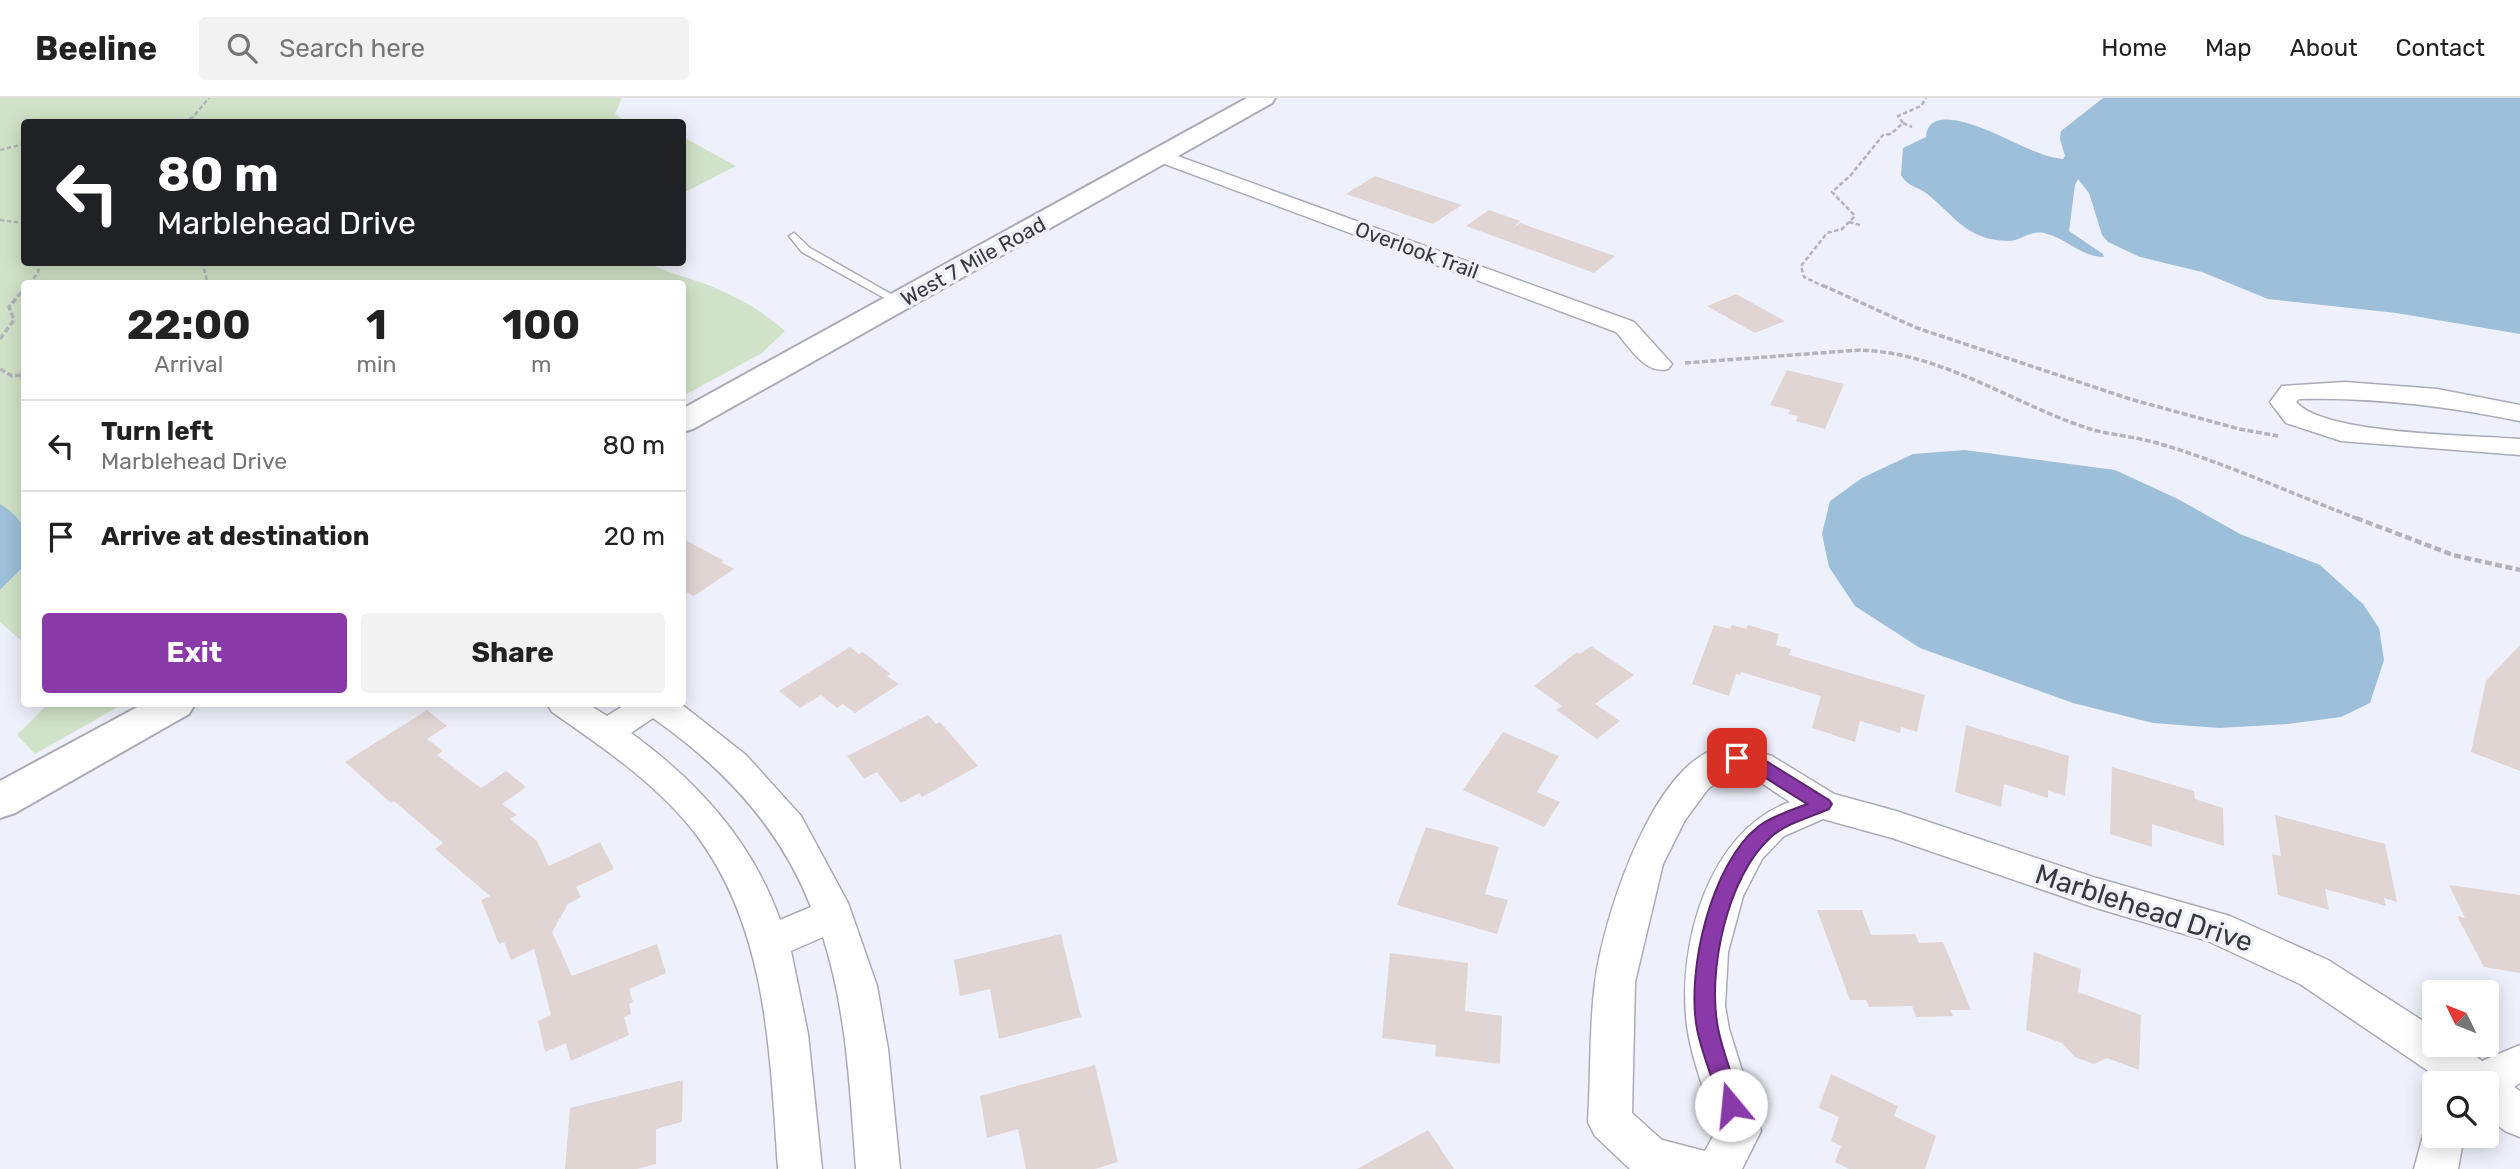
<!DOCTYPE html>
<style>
body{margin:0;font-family:Rubik,sans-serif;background:#f2f2f2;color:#222;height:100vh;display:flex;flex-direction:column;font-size:26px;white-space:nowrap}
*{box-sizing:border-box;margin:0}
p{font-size:23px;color:#767676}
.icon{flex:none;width:38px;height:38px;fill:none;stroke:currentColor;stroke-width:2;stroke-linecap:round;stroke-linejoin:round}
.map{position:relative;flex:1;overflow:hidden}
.drawer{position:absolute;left:21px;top:182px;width:665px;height:427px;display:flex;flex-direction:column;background:#fff;border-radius:7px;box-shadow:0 4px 18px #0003}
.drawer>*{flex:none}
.guide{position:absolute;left:21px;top:21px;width:665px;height:147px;border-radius:7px;box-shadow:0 4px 18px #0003;background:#202124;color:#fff;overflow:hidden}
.needle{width:46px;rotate:313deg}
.controls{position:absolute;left:2422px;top:882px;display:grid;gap:14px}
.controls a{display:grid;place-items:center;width:77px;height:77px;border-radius:7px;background:#fff;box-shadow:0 4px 18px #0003;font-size:35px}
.pin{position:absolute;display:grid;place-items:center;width:60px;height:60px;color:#fff;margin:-30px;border-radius:14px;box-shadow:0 4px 10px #0006}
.me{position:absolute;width:77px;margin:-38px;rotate:343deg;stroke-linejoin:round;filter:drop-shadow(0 0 5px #0008)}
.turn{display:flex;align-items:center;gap:24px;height:147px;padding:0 21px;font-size:32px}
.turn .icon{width:91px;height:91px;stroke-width:2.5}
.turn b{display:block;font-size:49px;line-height:60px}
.eta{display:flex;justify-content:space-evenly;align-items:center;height:119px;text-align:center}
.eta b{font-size:42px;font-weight:700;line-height:49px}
.primary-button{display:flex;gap:14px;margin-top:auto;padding:14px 21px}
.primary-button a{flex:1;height:80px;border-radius:7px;background:#8a39a8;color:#fff;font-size:28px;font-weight:700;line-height:80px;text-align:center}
.primary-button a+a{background:#f2f2f2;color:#222}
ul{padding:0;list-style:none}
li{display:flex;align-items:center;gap:21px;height:91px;padding:0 21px;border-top:2px solid #e0e0e0}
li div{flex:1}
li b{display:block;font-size:26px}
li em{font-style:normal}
header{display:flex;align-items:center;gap:42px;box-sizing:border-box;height:98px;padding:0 35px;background:#fff;border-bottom:2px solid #e0e0e0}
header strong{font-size:33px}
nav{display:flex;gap:38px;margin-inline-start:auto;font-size:24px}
.search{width:490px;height:63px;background:#f2f2f2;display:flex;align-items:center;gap:18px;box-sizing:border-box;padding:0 24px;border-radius:7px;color:#767676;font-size:26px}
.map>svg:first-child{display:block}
.green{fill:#d0e2c7}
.water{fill:#9ebfd9}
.building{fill:#e1d5d3}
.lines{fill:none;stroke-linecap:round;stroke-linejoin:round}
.service-casing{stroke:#a9acb6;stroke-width:3}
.minor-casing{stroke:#a9acb6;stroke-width:3}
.tertiary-casing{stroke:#a9acb6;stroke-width:4}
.path-far2{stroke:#b2b4bc;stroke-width:2.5;stroke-dasharray:4.5 2.5;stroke-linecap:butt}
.path-far1{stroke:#b2b4bc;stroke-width:3.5;stroke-dasharray:6 2.5;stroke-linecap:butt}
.path{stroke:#b2b4bc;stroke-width:4.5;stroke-dasharray:7 3.5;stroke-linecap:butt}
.service{fill:#fff;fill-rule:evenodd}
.minor{fill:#fff;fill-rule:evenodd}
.tertiary{fill:#fff;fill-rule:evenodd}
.route{fill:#8a39a8;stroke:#5a256d;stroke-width:2}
.labels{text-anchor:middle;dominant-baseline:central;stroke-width:7;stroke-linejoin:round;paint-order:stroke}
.far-street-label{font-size:21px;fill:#393a3e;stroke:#eef1fb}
.near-street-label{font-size:28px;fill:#393a3e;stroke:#eef1fb}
</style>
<header>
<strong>Beeline</strong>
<div class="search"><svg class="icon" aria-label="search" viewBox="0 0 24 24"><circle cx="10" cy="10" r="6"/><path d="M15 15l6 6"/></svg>Search here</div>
<nav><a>Home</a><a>Map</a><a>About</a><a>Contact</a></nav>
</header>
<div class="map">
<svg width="2520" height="1071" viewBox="0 0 2520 1071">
<rect width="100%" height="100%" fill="#eef1fb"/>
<g class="green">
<path d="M0,0H622L615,16L626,24H24V164L649,165C670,177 693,180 715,190C741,201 764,214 785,233L762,255L683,298L682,186H24V435L0,411Z"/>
<path d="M683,39L736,68L683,95Z"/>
<path d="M24,468V545L0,524V492Z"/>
<path d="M48,606H123L35,656L17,637Z"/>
</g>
<g class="water">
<path d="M2103,0H2520V236L2396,215L2268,201L2202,174L2140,159L2108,144L2102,137L2089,95L2078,81L2075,87L2069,133L2103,156L2104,159C2081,159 2066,140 2044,135C2030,132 2021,143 2008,143C1966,142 1955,118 1926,95C1916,88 1907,88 1901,77L1903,50L1926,39C1928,0 1998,37 2020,47C2033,53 2049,60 2063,61L2065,58L2060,41L2061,33Z"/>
<path d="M1965,352L2115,372L2178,401L2240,436L2320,467L2363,506L2379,530L2384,562L2370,605L2341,619L2288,626L2219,630L2153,625L2073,605L1920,550L1855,508L1829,469L1822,436L1830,403L1862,380L1913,356Z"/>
<path d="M0,406C30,425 25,435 24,468L0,492Z"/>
</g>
<g class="building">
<path d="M1375,78L1410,90L1462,107L1433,126L1346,96Z"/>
<path d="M1489,112L1520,123L1513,130L1520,125L1615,158L1594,175L1466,128Z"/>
<path d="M1736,196L1763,211L1785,223L1755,235L1707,208Z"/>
<path d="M1787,272L1844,286L1825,331L1796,323L1798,318L1788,316L1790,312L1770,307Z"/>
<path d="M682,440L724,463L721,464L734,471L694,498L682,492Z"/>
<path d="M1714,527L1730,531L1732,527L1746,531L1748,527L1779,536L1776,547L1791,551L1789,557L1925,597L1917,634L1901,629L1900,635L1860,623L1855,644L1812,630L1821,598L1741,574L1740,577L1736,576L1729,598L1692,586Z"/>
<path d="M2520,547V673L2471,654L2486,583Z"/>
<path d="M1591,548L1634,577L1595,606L1620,623L1597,641L1556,612L1562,608L1534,588L1577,554L1580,556Z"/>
<path d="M850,549L859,556L863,554L891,576L887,578L899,586L855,615L843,606L837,610L821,597L800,610L779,593Z"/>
<path d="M427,612L447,628L427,641L443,653L437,657L481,690L506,673L526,689L502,706L517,717L510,721L537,743L549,768L600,744L614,771L576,789L581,799L568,806L552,834L572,878L657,846L666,875L629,891L633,904L629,906L631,916L624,919L629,937L571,963L566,945L545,954L538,923L551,917L534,851L511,862L504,844L499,846L481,802L490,798L435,751L443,745L394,703L391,705L345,664Z"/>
<path d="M928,617L936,626L940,624L978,668L922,699L919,695L901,705L877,674L864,681L847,658Z"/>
<path d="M1966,627L2069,658L2065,698L2048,692V700L2004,686L2001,709L1955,694Z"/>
<path d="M1503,634L1559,658L1537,694L1560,704L1544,729L1463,692Z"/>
<path d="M2112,669L2194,693L2195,701L2223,710L2224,748L2152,726V749L2110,736Z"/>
<path d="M2275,717L2385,746L2397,804L2384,800L2386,808L2325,791L2329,812L2278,797L2272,756L2281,758Z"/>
<path d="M1426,729L1499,749L1485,796L1508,802L1497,836L1397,807Z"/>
<path d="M2449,787L2520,797V875L2484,869L2457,818L2465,820Z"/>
<path d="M1817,812H1862L1871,837L1915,836L1919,845L1943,844L1971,912H1950L1953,918L1916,919L1912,908L1869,909L1866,902H1850Z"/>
<path d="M1061,836L1081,919L999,941L990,891L960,898L954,862Z"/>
<path d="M2034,854L2081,871L2078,894L2141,917L2139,972L2107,960L2094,966L2075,959L2062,945L2026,932Z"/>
<path d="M1390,855L1468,865L1465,913L1502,918L1500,966L1435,958L1436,947L1382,940Z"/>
<path d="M1095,967L1118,1064L1095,1071H1026L1018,1031L987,1040L980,998Z"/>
<path d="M1831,976L1898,1008L1894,1018L1936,1038L1925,1071H1849L1835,1064L1841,1048L1831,1043L1839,1019L1819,1010Z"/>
<path d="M683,982L682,1024L656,1031V1066L637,1071H565L570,1010Z"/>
<path d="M1428,1032L1454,1071H1357Z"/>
</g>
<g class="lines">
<g class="service-casing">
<path id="service" d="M794,135L810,150L905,204L903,206H895L802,154L789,138Z"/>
</g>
<g class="minor-casing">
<g id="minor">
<path d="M1161,52L1634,224L1672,266L1668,271C1645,277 1630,249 1616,234L1154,62L1151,58Z"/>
<path d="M2345,284L2437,291L2520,307V323C2446,308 2374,299 2299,301L2296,304C2324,337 2473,337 2520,341V357L2341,343L2286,325L2270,304L2282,288Z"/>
<path d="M547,606H588L607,618L626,606H681L746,657L801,718L848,805L877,888L888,951L900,1071H856C850,992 847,914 823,839L791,853L808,936L822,1071H778C770,957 768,834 698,739C660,688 604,650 552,614ZM653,620C723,669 780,729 811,809L780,822C752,743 698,684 631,635Z"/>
<path d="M1737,647L1772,658L1834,696L1896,713L2093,779L2230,818L2328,862L2434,930V947H2461L2482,963L2520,947V985L2514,989L2520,993V1039L2505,1033L2487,1019V985H2446L2300,886L2208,843L2093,809L1892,740L1823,721L1784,738L1762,761L1743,798L1728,854L1725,908L1729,931L1761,1033L1742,1071H1630L1595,1038L1588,1024C1591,978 1589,931 1595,885C1603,822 1647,686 1706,655C1715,650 1727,649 1737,647ZM1737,673L1748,676L1790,704C1708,733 1677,848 1687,928C1692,963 1706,997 1717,1031L1705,1053L1662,1042L1632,1015L1635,884L1663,766L1685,722L1708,691L1728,675Z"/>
<path d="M2434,1020V1038H2464L2458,1071H2414L2427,1023Z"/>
</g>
</g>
<g class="tertiary-casing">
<g id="tertiary">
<path d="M1247,0H1275L1272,5L693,331L682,334V311Z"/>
<path d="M143,606H195L189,616L15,715L0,720V683Z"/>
</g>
</g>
<g class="path-far2">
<path d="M183,24L193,19L209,0"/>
<path d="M1903,25L1912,29"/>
<path d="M0,52L24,46"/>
<path d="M0,122L24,125"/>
<path d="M1849,124L1860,127"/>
<path d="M202,164L208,186"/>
<path d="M29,186L38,175L40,164"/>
<path d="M1825,189L1804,179L1801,168L1827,135L1842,131L1855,118L1832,94L1851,77L1883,37L1891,36L1903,25L1898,18L1921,8L1926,0"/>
</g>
<g class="path-far1">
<path d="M1822,187L1917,230L2130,301L2239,331L2278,338"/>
<path d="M0,241L14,222L9,209L24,191"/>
<path d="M1685,265L1860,252C1942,255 2008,303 2084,329C2107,337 2133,338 2157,345C2223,364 2295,397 2361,422"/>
<path d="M0,271L12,278L24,277"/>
</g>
<path class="path" d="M2356,420L2453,457L2520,472"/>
<use href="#service" class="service"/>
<use href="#minor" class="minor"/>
<use href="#tertiary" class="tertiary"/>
</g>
<path class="route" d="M1737,653L1766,663L1829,702L1832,706L1829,711C1811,719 1785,726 1771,739C1727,778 1707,874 1718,930C1723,956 1734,982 1742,1007L1739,1015L1731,1018L1724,1015L1721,1007C1713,982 1702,956 1697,931C1686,873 1711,765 1759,728C1772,718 1792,712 1807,706L1753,672L1731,664L1729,660Z"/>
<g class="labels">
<g class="far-street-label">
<text transform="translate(1417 152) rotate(20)">Overlook Trail</text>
<text transform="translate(973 163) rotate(-29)">West 7 Mile Road</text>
</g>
<g class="near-street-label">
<text transform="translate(2144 810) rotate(18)">Marblehead Drive</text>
</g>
</g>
</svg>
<div class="controls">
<a><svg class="needle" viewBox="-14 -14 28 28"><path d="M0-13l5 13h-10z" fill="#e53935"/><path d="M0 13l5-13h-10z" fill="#767676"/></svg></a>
<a><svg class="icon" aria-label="search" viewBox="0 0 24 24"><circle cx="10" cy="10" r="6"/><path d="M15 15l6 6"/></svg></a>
</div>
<div class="pin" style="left:1737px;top:660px;background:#d93025"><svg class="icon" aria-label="arrive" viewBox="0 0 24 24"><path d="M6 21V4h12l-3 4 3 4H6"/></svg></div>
<svg class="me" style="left:1731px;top:1007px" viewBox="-20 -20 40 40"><circle r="19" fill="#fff"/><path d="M0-13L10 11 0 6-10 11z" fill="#8a39a8"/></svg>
<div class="guide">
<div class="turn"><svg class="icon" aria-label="left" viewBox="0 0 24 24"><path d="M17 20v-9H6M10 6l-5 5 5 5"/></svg><div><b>80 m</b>Marblehead Drive</div></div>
</div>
<section class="drawer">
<div class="eta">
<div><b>22:00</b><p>Arrival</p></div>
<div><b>1</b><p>min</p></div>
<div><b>100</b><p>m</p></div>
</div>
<ul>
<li><svg class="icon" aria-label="left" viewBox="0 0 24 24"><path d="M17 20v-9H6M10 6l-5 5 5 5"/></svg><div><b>Turn left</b><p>Marblehead Drive</p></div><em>80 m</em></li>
<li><svg class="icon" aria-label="arrive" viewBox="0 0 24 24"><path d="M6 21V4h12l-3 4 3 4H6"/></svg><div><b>Arrive at destination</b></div><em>20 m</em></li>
</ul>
<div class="primary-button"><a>Exit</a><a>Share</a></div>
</section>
</div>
